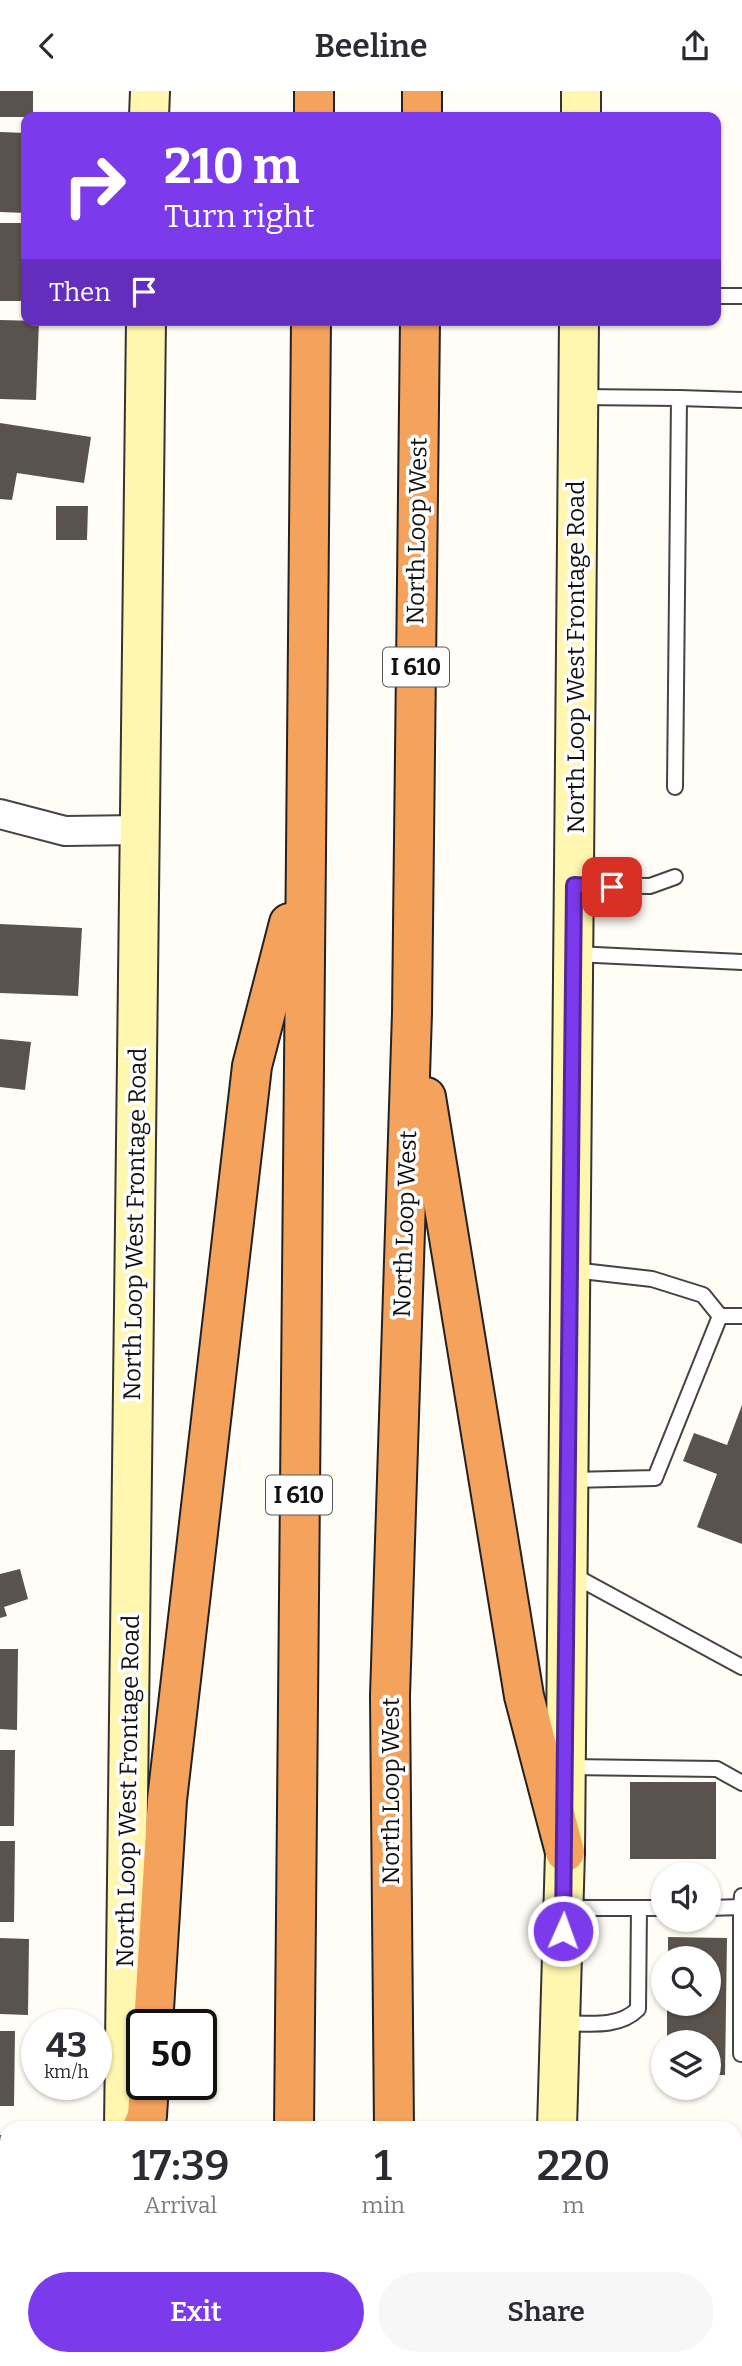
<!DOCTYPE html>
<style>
body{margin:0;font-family:Bitter,serif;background:#f7f7f7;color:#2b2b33;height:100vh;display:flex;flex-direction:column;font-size:26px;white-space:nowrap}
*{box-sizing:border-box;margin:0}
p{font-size:23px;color:#7c7c81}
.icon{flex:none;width:38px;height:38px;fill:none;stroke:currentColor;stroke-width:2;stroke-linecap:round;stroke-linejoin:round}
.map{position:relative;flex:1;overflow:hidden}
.panel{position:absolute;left:0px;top:2030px;width:742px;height:245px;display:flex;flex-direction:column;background:#fff;border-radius:21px 21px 0 0;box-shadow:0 2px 5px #0004}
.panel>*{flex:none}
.hud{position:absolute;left:21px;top:21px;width:700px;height:214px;border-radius:14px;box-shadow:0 2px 5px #0004;background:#7c3aed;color:#fff;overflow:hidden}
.controls{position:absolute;left:651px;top:1771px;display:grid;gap:14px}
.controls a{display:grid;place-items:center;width:70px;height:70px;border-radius:50%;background:#fff;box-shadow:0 2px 5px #0004;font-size:35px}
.speed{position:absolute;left:21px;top:1918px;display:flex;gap:14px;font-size:35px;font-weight:700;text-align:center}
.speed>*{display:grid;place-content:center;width:91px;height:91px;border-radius:50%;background:#fff;box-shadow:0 2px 5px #0004;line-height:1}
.speed small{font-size:18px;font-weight:400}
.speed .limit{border:4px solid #111;border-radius:10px;background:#fff;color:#111}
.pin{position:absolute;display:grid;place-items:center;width:60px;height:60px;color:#fff;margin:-30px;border-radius:14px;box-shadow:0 4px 10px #0006}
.me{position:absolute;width:77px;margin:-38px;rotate:2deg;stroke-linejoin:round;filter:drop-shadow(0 0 5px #0008)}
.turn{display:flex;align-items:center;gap:24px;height:147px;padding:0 28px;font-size:32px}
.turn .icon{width:91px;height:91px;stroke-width:2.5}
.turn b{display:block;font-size:49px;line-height:60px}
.then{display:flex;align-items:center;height:66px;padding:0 28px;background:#0003;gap:14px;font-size:26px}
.eta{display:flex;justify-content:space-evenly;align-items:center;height:119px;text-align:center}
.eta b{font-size:42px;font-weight:600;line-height:49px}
.action{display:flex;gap:14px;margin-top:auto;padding:14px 28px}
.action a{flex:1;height:80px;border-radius:42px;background:#7c3aed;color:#fff;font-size:28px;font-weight:600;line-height:80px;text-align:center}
.action a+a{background:#f7f7f7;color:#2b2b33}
header{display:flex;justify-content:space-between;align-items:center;height:91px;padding:0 28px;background:#fff;font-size:32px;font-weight:600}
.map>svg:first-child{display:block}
.building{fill:#5a524d}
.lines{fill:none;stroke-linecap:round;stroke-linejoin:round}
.service-casing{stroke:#444;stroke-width:18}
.minor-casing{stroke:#444;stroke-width:32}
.secondary-casing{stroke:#333;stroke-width:42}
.motorway-casing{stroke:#222;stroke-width:42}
.service{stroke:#fff;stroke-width:14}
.minor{stroke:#fff;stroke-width:28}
.secondary{stroke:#fff6b0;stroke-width:38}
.motorway{stroke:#f5a25d;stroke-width:38}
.route-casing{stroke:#51269a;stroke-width:18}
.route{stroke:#7c3aed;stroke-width:12}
.labels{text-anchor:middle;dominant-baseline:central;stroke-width:7;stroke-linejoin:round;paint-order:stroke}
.shield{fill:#fff;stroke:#585858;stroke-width:2}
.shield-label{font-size:23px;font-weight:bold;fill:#111}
.street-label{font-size:24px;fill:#111;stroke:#fff}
</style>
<header><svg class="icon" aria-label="back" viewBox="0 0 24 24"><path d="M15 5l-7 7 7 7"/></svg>Beeline<svg class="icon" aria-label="share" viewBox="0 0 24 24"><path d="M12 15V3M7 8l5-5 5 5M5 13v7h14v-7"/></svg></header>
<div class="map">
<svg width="742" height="2275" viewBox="0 0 742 2275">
<rect width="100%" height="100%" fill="#fffdf5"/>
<g class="building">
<rect x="0" y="0" width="33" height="26"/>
<path d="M0,41L26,42V122L0,121Z"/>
<rect x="0" y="132" width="26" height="78"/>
<path d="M0,229L39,230L36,309L0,308Z"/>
<path d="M0,332L91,346L84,392L17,382L12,409L0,408Z"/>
<path d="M56,415H88L87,449H56Z"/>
<path d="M0,833L82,837L78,905L0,902Z"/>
<path d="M0,948L31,951L25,999L0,996Z"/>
<path d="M742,1314V1453L697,1436L717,1383L683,1370L694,1342L727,1354Z"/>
<path d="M20,1478L28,1508L4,1516L7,1525L0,1527V1483Z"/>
<path d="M0,1558H18L17,1639L0,1638Z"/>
<path d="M0,1659H15L14,1735H0Z"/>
<rect x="630" y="1691" width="86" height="77"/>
<path d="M0,1750H15L14,1831H0Z"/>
<path d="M668,1846L727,1847L725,1984H709V1951H667V1913H709V1867H668Z"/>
<path d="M0,1847L29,1848L28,1924L0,1923Z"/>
<path d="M0,1940H15L14,2015H0Z"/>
<rect x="0" y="2044" width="7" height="71"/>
</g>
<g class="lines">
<g class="service-casing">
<g id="service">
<path d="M716,205H742"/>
<path d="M579,306L679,307L675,696"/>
<path d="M679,307L742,309"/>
<path d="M576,794L650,795L675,786"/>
<path d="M575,863L742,871"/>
<path d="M573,1179L652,1188L703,1204L720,1225"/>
<path d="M720,1225H742"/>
<path d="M571,1389L655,1387L720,1225"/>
<path d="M571,1483L742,1576"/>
<path d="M569,1676L717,1678L742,1692"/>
<path d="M565,1817H663"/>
<path d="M709,1817L741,1816L742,1805"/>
<path d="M561,1932C587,1932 618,1938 638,1918L639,1817"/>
<path d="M741,1963V1816"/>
<path d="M735,2106H742"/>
<path d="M735,2142H742"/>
<path d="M0,2173H7"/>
<path d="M735,2182H742"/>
<path d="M680,2275L681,2268"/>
</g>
</g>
<g class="minor-casing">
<path id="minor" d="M0,723L65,740L139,739"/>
</g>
<g class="secondary-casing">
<g id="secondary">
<path d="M149,26L150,0"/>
<path d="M581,26V0"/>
<path d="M124,2037L146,229"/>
<path d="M557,2037L565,1761L579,229"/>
<path d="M122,2275V2268"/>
<path d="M550,2275V2268"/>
</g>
</g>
<g class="motorway-casing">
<g id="motorway">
<path d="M314,26V0"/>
<path d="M422,26V0"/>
<path d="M426,1006L524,1605L565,1761"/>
<path d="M153,1934L167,1709L252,975L289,832"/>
<path d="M142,2037L147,2025L149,1993"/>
<path d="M294,2037L311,229"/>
<path d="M394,2037L390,1605L412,922L420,229"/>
<path d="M292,2275V2268"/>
<path d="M391,2275V2268"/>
</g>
</g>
<use href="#service" class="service"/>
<use href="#minor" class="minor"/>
<use href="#secondary" class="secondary"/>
<use href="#motorway" class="motorway"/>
</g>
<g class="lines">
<g class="route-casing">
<path id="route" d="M563,1840L574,794L612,796"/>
</g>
<use href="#route" class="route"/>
</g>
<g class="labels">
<g class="shield">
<rect x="383" y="556.5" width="66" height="39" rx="5"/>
<rect x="266" y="1384.5" width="66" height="39" rx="5"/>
</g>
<g class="shield-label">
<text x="416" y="576">I 610</text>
<text x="299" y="1404">I 610</text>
</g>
<g class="street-label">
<text transform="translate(417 440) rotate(-89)">North Loop West</text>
<text transform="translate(576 566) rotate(-90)">North Loop West Frontage Road</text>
<text transform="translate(135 1133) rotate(-89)">North Loop West Frontage Road</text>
<text transform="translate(405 1133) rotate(-88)">North Loop West</text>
<text transform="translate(128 1700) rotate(-89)">North Loop West Frontage Road</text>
<text transform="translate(391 1700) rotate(-90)">North Loop West</text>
</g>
</g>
</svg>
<div class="controls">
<a><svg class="icon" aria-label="sound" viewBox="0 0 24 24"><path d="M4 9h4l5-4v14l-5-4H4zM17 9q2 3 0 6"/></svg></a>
<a><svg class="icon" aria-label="search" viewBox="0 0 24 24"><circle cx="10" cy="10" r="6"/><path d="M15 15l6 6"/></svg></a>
<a><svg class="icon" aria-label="layers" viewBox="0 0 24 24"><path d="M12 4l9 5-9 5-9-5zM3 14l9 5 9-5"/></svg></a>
</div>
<div class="speed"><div>43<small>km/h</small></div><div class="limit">50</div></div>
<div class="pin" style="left:612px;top:796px;background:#d93025"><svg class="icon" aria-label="arrive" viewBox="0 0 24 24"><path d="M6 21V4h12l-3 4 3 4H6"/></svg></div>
<svg class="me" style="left:563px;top:1840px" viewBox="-20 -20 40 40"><circle r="17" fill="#7c3aed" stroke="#fff" stroke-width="3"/><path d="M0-11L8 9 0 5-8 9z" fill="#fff"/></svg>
<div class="hud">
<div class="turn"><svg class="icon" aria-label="right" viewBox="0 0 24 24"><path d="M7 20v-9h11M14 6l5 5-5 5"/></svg><div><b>210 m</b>Turn right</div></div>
<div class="then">Then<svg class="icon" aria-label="arrive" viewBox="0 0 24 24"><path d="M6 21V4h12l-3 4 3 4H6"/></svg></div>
</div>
<section class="panel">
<div class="eta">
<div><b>17:39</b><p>Arrival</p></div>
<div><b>1</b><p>min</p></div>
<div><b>220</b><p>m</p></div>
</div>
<div class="action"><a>Exit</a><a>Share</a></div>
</section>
</div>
